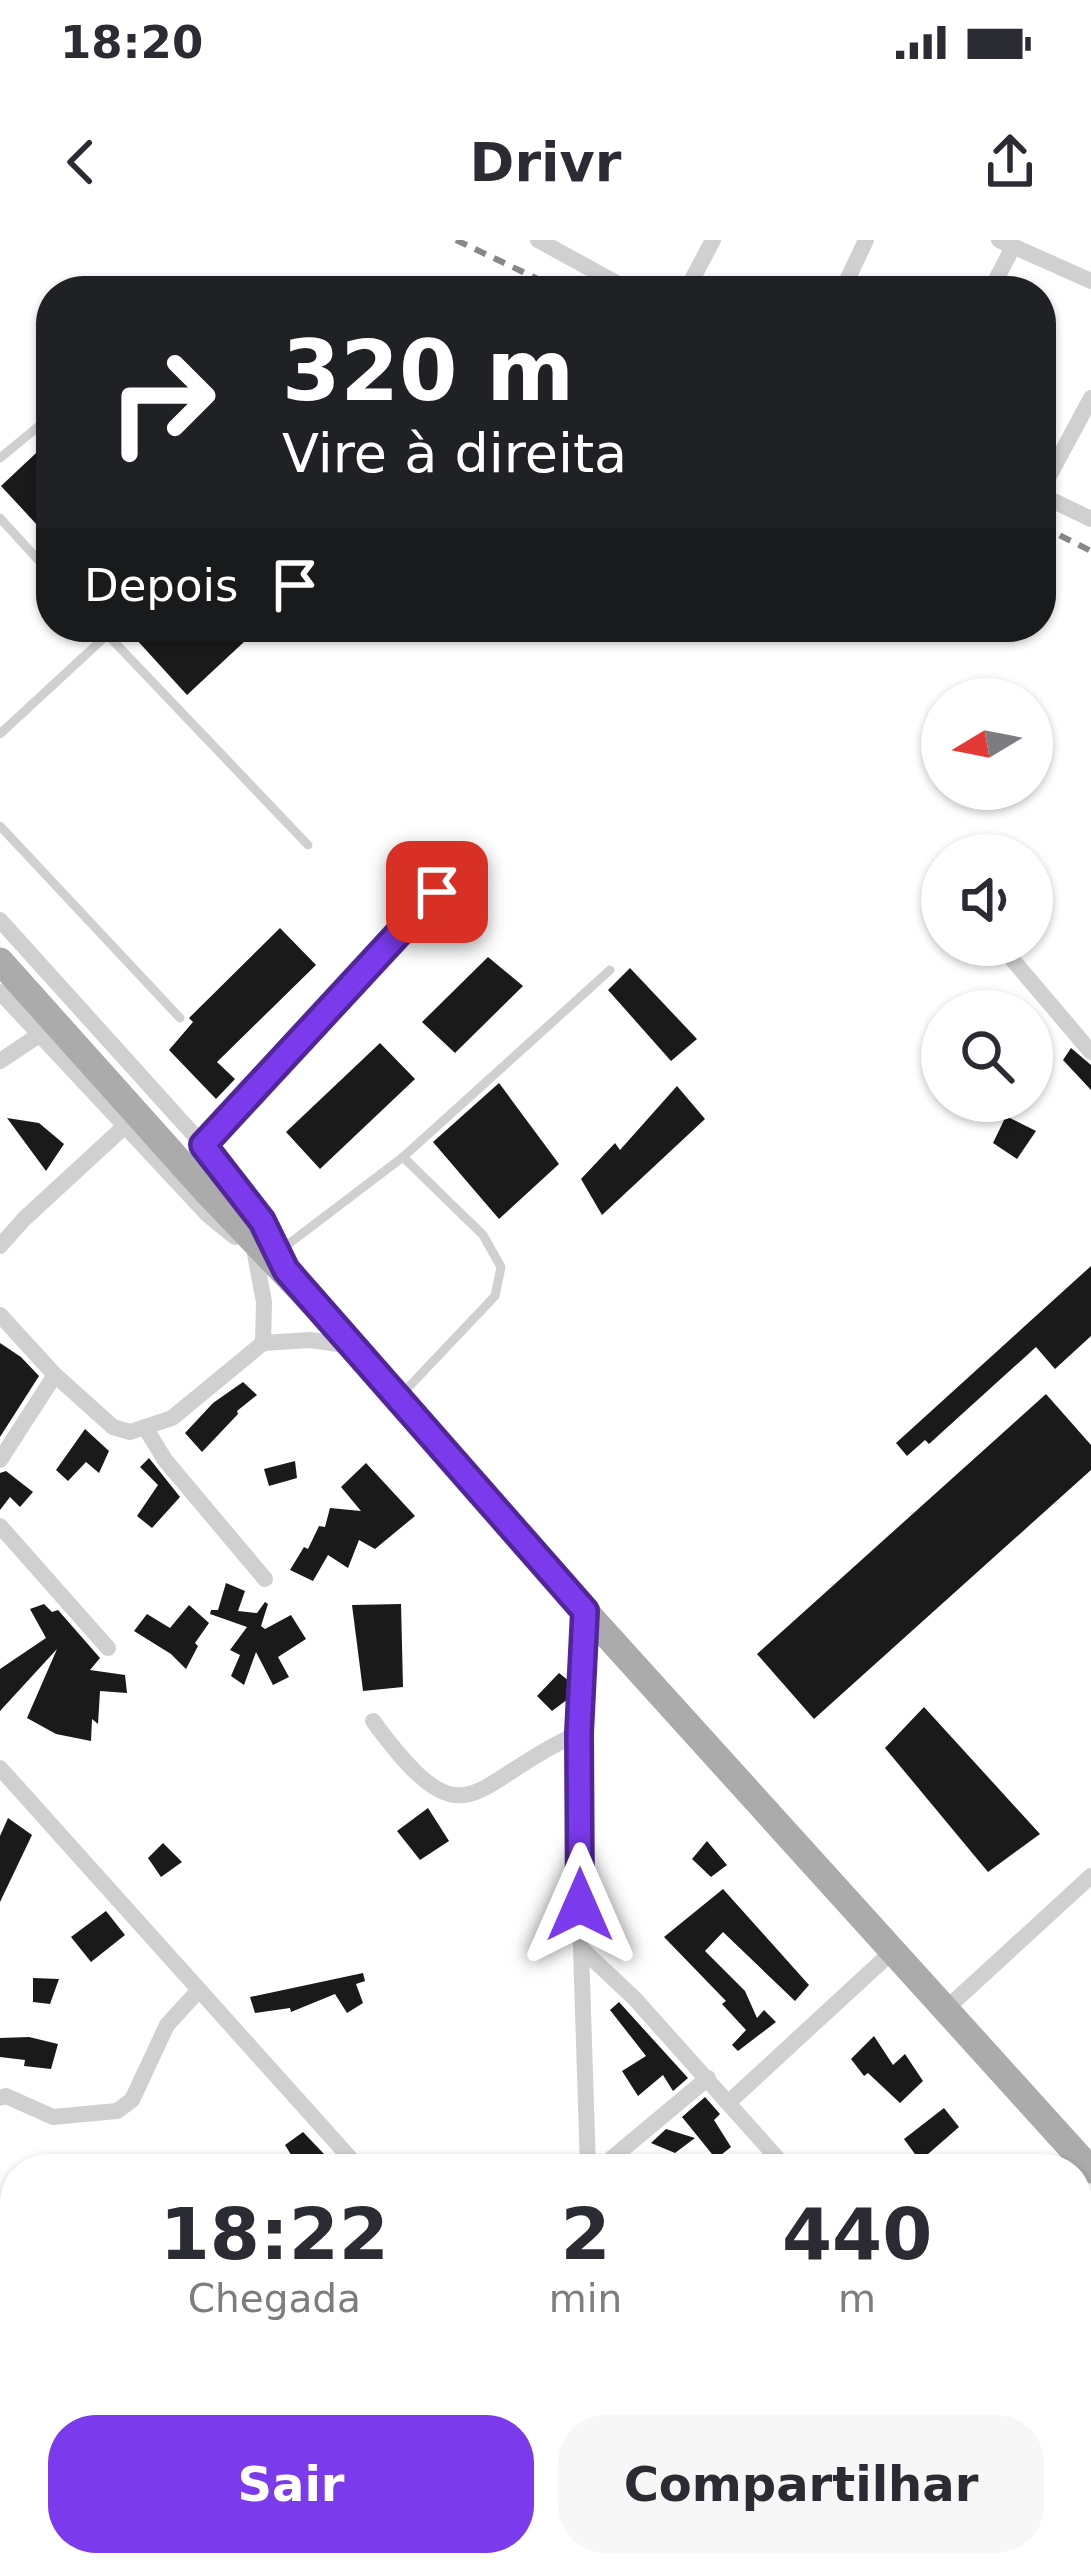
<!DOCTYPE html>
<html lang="pt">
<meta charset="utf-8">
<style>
body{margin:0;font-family:"DejaVu Sans",sans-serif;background:#f7f7f7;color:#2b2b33;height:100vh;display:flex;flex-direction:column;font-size:45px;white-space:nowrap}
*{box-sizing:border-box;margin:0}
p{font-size:39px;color:#7c7c81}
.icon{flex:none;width:66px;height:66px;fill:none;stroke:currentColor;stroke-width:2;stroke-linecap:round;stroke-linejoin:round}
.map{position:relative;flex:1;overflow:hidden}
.drawer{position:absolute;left:0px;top:1914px;width:1092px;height:423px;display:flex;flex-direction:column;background:#fff;border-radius:48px 48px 0 0;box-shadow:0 3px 9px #0004}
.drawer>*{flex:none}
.guide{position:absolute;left:36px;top:36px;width:1020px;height:366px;border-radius:48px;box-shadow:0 3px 9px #0004;background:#202124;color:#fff;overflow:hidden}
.needle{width:78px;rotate:260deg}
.tools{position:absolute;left:921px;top:438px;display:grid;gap:24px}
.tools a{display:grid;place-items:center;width:132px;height:132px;border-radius:50%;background:#fff;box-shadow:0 3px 9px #0004;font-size:60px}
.pin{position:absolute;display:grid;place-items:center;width:102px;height:102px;color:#fff;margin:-51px;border-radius:24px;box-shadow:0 6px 18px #0006}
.me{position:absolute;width:132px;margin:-66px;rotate:0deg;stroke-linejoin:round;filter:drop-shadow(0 0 9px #0008)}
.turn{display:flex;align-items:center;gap:42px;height:252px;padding:0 48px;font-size:54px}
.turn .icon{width:156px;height:156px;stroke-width:2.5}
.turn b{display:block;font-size:84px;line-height:102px}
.then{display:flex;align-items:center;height:114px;padding:0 48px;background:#0003;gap:24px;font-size:45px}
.eta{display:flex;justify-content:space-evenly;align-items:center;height:204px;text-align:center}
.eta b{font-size:72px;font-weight:700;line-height:84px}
.cta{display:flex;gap:24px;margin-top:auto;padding:24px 48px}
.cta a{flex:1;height:138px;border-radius:48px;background:#7c3aed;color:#fff;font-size:48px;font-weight:700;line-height:138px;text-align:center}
.cta a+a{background:#f7f7f7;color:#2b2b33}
.status{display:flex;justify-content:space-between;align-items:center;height:84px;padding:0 60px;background:#fff;direction:ltr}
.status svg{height:33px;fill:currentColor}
header{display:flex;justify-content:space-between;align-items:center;height:156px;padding:0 48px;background:#fff;font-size:54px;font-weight:700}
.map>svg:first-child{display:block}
.building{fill:#1a1a1a}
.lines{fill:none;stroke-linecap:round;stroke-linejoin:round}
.service{stroke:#d0d0d0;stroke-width:9}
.minor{stroke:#d0d0d0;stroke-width:16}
.primary{stroke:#ababab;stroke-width:27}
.rail{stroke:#888;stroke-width:6;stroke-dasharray:12 9;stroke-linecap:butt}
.route-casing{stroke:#51269a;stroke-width:30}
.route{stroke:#7c3aed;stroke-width:21}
</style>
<div class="status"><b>18:20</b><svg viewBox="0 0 49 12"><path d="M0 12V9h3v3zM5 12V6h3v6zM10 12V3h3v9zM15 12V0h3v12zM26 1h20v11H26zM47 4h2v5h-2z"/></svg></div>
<header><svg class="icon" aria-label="back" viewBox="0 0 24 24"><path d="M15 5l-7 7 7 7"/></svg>Drivr<svg class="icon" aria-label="share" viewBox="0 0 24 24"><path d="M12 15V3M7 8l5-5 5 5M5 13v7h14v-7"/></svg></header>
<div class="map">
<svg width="1091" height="2335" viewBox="0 0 1091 2335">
<rect width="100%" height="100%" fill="#fff"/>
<g class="building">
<path d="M51,199V300L1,246Z"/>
<path d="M125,387H260L187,455Z"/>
<path d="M280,688L316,725L217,822L235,839L216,859L169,810L193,782L189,778Z"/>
<path d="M488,717L523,746L455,813L422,782Z"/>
<path d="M630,728L697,799L671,821L608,750Z"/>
<path d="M380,803L415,839L320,929L286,892Z"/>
<path d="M1071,808L1091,825V850L1063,820Z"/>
<path d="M499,843L559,924L499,979L433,902Z"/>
<path d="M677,846L705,879L602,975L581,939L615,903L620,910Z"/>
<path d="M1006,876L1036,891L1017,919L993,903Z"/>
<path d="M7,878L39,883L64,904L46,931Z"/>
<path d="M1091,1026V1096L1055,1129L1036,1107L929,1204L925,1200L907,1216L896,1203Z"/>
<path d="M0,1103L21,1117L39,1136L0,1197Z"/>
<path d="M243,1142L257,1155L237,1171L238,1174L202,1212L185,1193L213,1163Z"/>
<path d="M1046,1154L1091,1205V1230L814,1479L757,1414Z"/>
<path d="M85,1189L109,1211L99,1233L86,1222L68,1241L56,1230Z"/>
<path d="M149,1218L180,1257L152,1288L137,1276L158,1245L140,1227Z"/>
<path d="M295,1221L297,1238L269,1246L264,1229Z"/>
<path d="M366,1223L415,1276L375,1309L359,1300L348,1328L328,1315L313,1341L290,1330L304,1307L308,1309L319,1286L325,1287L330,1268L361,1271L341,1247Z"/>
<path d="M6,1231L33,1252L20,1267L10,1257L0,1270V1233Z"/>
<path d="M226,1343L245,1351L238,1371L257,1373L265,1362L268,1364L261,1386L265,1389L291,1375L306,1399L278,1417L289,1437L273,1445L256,1412L244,1445L231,1436L240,1415L230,1410L247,1387L210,1374L211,1370H218Z"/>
<path d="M44,1364L52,1372L58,1370L100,1418L90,1430L125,1435L127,1453L100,1451L98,1484L92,1479L91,1501L56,1494L27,1478L57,1409L0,1471V1429L46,1398L30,1369Z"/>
<path d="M401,1364L403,1447L363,1451L352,1365Z"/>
<path d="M189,1365L209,1383L195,1403L198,1406L186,1429L171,1414L134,1391L147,1374L170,1388Z"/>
<path d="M559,1433L569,1441L568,1459L552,1471L537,1456Z"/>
<path d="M924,1467L1040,1594L988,1632L885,1508Z"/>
<path d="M428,1568L449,1601L420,1620L397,1591Z"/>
<path d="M8,1578L32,1595L0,1662V1596Z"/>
<path d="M707,1601L727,1625L711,1637L692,1619Z"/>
<path d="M163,1603L182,1622L161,1637L148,1618Z"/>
<path d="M723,1649L809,1745L795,1761L723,1692L705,1711L745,1751L757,1778L764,1770L776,1782L738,1811L732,1805L746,1790L722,1764L726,1761L664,1697Z"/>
<path d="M106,1671L125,1695L91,1722L71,1697Z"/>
<path d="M363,1733L365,1741L356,1744L363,1763L347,1773L335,1754L291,1772L290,1768L255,1773L250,1757Z"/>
<path d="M33,1738L59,1739L50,1764L33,1762Z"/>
<path d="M619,1762L688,1838L673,1851L663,1835L638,1856L622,1831L646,1816L610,1770Z"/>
<path d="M874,1796L893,1825L905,1814L923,1841L900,1863L868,1833L864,1836L851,1819Z"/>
<path d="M29,1797L58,1804L51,1829L24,1826L25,1820L0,1817V1798Z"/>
<path d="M705,1857L720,1874L714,1880L731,1907L716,1919L682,1877Z"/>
<path d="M944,1868L959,1887L920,1921L904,1899Z"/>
<path d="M666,1889L695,1898L675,1913L651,1903Z"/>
<path d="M303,1892L325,1915L300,1929L285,1905Z"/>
<path d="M0,2070L15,2077V2092L0,2121Z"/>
</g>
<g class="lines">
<g class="service">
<path d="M0,218L51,176"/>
<path d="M0,278L51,334"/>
<path d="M100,387L308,605"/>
<path d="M0,494L107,395"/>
<path d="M0,586L180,778"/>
<path d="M203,905L437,652"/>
<path d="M278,1012L403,917L610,730"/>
<path d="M403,1153L495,1056L501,1027L483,995L403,917"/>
</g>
<g class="minor">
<path d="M538,0L631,51"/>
<path d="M999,0L1091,41"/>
<path d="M686,51L713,0"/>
<path d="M842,51L866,0"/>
<path d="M990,51L1013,7"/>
<path d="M1041,251L1091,158"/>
<path d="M1041,255L1091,279"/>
<path d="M0,680L203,905L263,981L281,1018"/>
<path d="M1000,705L1091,812"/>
<path d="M0,752L208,975L235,997"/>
<path d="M0,821L39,795"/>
<path d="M0,1006L24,979L125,886"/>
<path d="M255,1014L264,1062L263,1103"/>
<path d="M0,1075L55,1135L113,1187L130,1192L172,1178L263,1103L310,1100L353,1106"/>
<path d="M146,1189L165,1220L265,1339"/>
<path d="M0,1220L55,1135"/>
<path d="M0,1286L108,1408"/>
<path d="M585,1371L579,1493L581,1708L635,1759L787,1929"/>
<path d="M373,1481C468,1610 469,1542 579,1493"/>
<path d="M0,1528L360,1929"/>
<path d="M581,1708L588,1929"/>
<path d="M947,1768L1091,1636"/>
<path d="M0,1858L6,1856L53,1877L117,1871L132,1860L167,1785L199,1750"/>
<path d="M729,1862L894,1710"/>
<path d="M599,1929L708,1838"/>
<path d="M0,2046L15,2057"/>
<path d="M1077,2245L1091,2261"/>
<path d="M0,2285L15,2286"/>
<path d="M395,2322L414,2335"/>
<path d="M717,2322L729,2335"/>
<path d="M132,2335L137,2322"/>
<path d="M625,2335L630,2322"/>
</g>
<path class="primary" d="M0,721L206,951L354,1106L585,1371L1091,1930"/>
<g class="rail">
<path d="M456,0L563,51"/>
<path d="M1041,286L1091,311"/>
</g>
</g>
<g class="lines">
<g class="route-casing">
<path id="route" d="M437,652L203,905L262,981L286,1030L585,1371L579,1493L580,1665"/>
</g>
<use href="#route" class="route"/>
</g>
</svg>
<div class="tools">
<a><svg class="needle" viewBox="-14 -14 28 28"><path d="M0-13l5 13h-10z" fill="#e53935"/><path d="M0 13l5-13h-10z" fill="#7c7c81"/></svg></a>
<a><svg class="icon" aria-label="sound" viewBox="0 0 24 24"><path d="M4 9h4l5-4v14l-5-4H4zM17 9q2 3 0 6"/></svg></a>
<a><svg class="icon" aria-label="search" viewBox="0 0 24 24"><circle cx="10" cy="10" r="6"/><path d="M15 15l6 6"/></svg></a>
</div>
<div class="pin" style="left:437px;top:652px;background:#d93025"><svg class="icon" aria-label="arrive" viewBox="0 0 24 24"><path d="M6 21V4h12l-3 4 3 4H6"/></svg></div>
<svg class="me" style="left:580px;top:1665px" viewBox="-20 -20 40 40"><path d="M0-17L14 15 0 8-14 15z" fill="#7c3aed" stroke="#fff" stroke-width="4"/></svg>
<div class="guide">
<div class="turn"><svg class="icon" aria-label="right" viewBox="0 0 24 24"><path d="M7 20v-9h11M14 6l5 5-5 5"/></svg><div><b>320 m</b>Vire à direita</div></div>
<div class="then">Depois<svg class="icon" aria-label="arrive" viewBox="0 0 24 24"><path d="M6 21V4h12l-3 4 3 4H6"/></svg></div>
</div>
<section class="drawer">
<div class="eta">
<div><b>18:22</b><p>Chegada</p></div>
<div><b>2</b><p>min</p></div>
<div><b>440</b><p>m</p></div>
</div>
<div class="cta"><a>Sair</a><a>Compartilhar</a></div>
</section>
</div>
